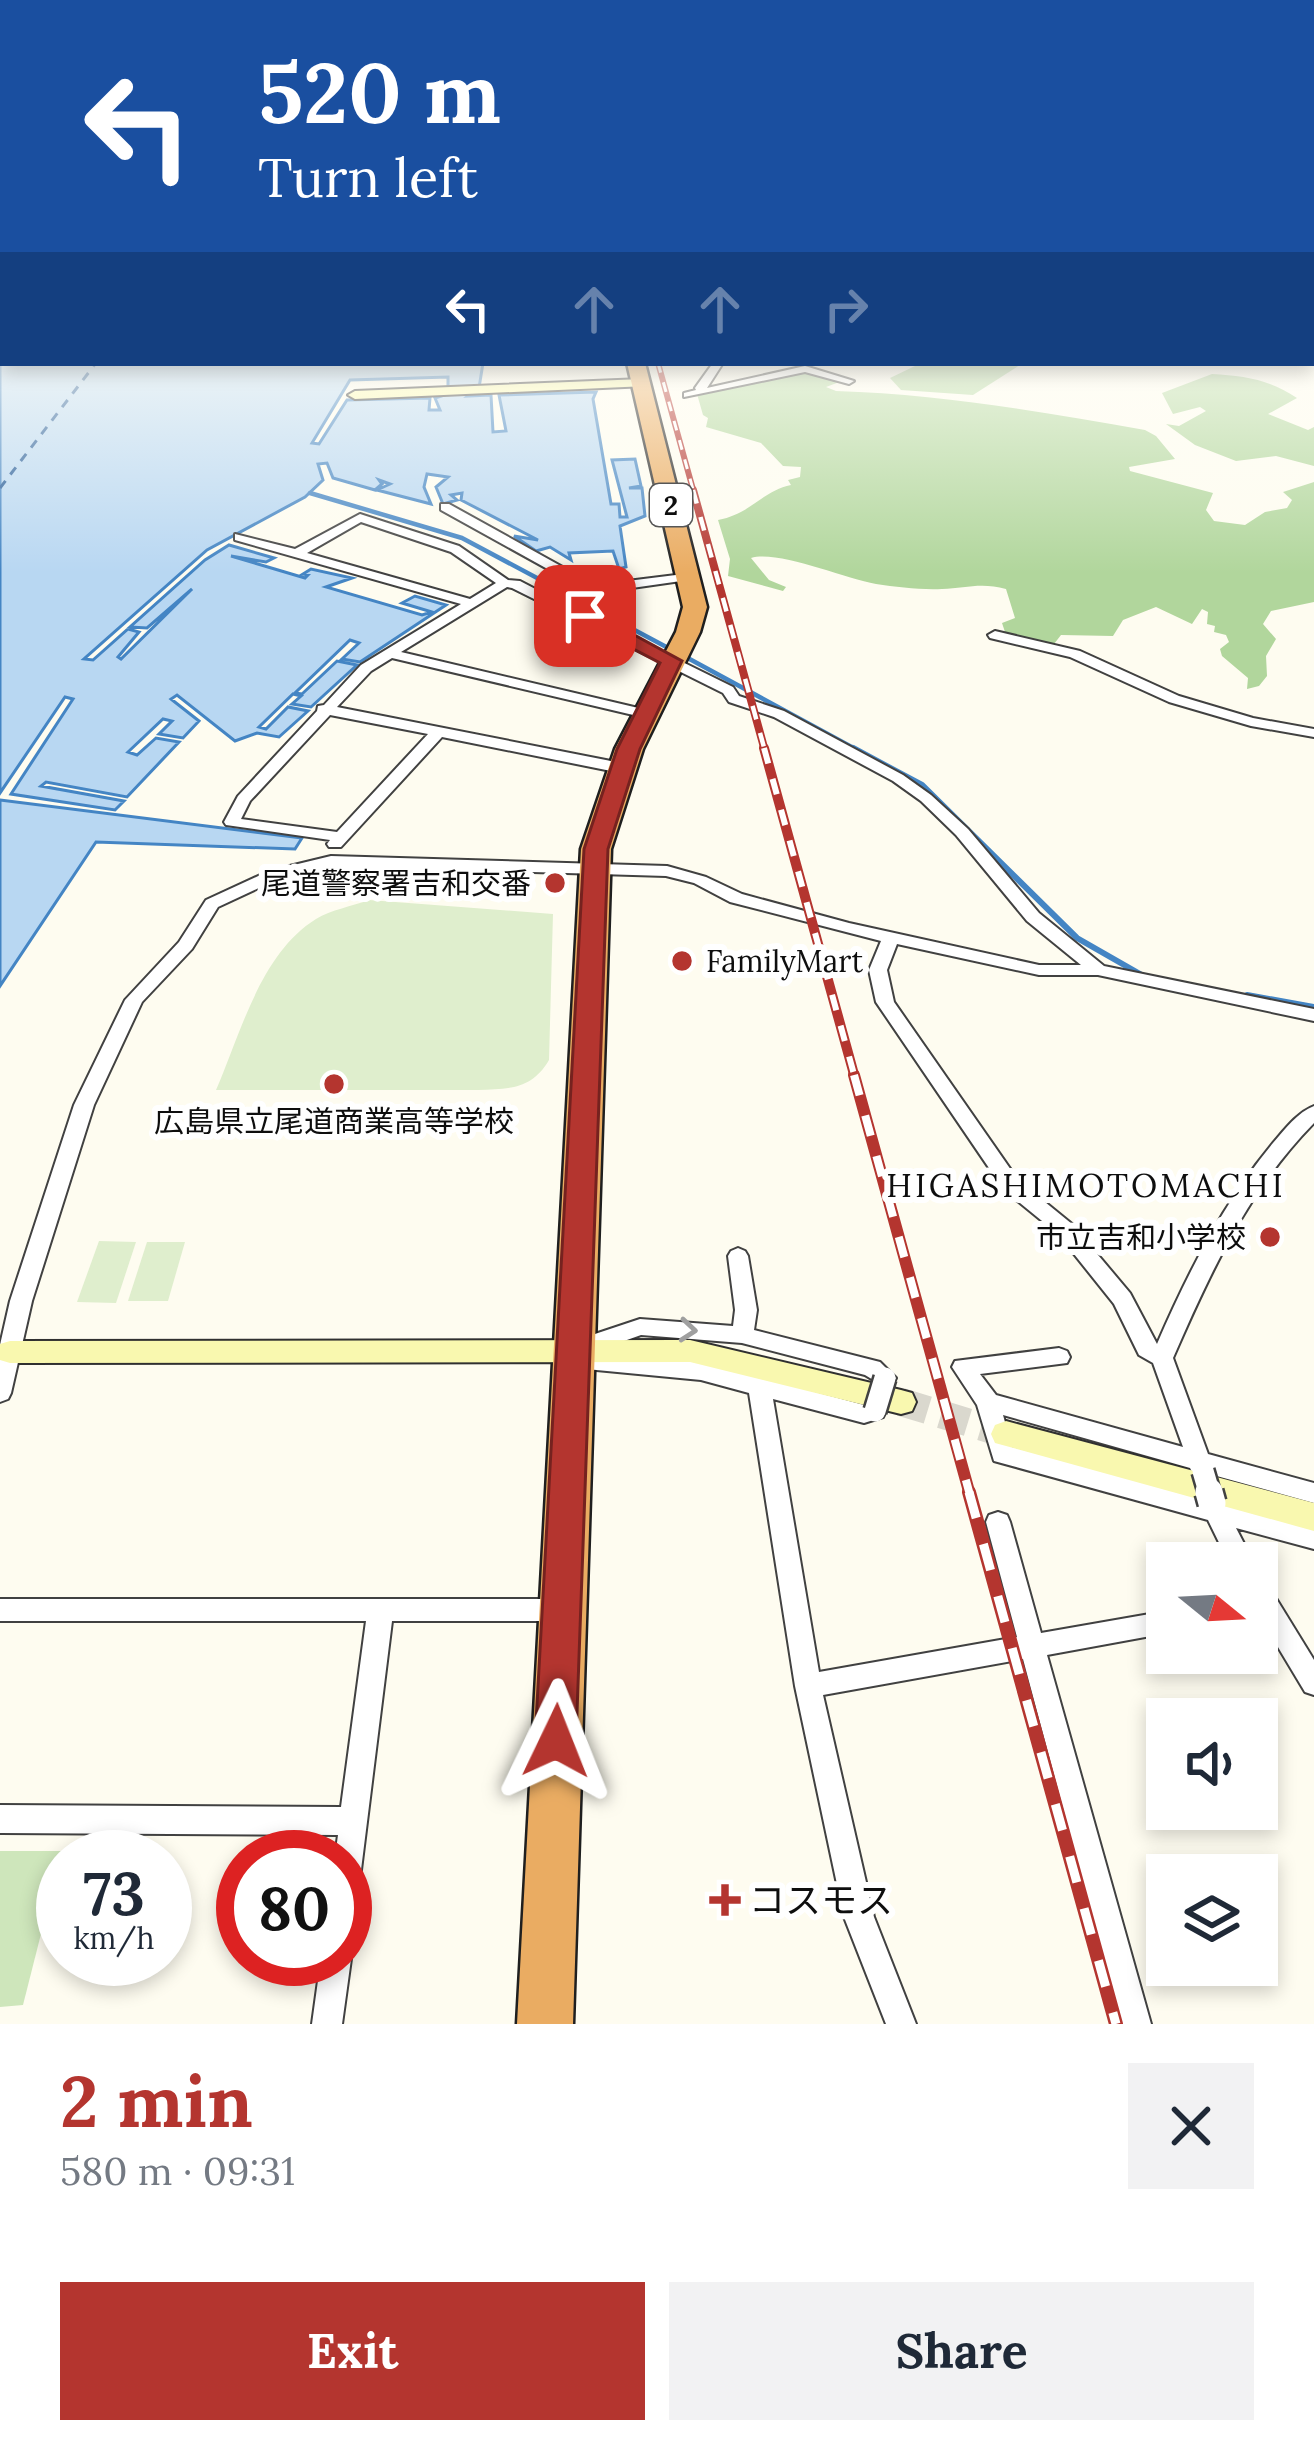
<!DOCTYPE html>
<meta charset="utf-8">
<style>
body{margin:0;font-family:Lora,"Noto Sans JP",serif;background:#f2f2f3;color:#1f2937;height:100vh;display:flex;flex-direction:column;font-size:45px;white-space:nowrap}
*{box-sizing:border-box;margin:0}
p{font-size:39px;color:#747a83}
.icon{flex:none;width:66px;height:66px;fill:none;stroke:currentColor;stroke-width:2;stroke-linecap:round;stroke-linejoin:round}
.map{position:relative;height:2024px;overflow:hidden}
.side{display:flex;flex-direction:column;background:#fff;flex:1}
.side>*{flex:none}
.banner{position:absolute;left:0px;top:0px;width:1314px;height:366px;box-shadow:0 6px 18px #0003;background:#1a4fa0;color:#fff;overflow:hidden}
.needle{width:78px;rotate:108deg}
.buttons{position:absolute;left:1146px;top:1542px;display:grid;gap:24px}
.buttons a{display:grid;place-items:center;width:132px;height:132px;border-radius:0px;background:#fff;box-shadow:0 6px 18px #0003;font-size:60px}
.speed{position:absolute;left:36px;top:1830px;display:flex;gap:24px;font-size:60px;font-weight:700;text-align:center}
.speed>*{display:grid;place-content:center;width:156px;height:156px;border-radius:50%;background:#fff;box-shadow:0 6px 18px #0003;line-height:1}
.speed small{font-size:30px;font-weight:400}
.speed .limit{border:18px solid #d22;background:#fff;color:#111}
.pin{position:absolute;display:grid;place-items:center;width:102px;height:102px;color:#fff;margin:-51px;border-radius:24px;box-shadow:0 6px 18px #0006}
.me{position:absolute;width:132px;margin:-66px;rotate:2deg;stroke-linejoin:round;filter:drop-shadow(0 0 9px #0008)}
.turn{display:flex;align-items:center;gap:42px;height:252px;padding:0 60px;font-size:54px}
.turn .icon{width:156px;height:156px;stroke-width:2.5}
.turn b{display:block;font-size:84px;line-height:102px}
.lanes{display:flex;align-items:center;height:114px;padding:0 60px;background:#0003;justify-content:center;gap:60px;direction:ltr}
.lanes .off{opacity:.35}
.round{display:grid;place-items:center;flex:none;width:126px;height:126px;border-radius:0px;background:#f2f2f3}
.overview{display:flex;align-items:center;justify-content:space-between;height:204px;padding:0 60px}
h1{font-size:72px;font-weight:700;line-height:90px;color:#b4352f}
.primary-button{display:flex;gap:24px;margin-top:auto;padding:24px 60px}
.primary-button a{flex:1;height:138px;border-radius:0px;background:#b4352f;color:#fff;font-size:48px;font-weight:700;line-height:138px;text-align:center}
.primary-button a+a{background:#f2f2f3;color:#1f2937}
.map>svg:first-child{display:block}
.green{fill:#cee6bb}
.forest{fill:#b1d69c}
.pitch{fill:#dfeecd}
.water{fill:#b8d7f2;stroke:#4485c4;stroke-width:3;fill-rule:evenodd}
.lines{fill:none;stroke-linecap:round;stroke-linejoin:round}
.stream-far1{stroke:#4485c4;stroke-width:4.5}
.stream{stroke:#4485c4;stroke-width:6}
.ferry{stroke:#205897;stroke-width:3;stroke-dasharray:9 8;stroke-linecap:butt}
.secondary-tunnel{stroke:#dad8ce;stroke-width:28;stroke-dasharray:28 14;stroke-linecap:butt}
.street-casing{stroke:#414141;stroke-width:4}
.secondary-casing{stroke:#303030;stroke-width:4}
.highway-casing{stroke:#1f1f1f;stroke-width:5}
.street{fill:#fff;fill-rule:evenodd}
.secondary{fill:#f9f8af;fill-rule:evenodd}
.highway{fill:#eaac62;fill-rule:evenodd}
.rail-far4-casing{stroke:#b4352f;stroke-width:6}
.rail-far3-casing{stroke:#b4352f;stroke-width:8}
.rail-far2-casing{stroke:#b4352f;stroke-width:10}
.rail-far1-casing{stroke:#b4352f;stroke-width:12}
.rail-casing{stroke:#b4352f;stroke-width:14}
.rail-far4{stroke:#fff;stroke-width:3;stroke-dasharray:10;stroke-linecap:butt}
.rail-far3{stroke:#fff;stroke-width:4.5;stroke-dasharray:14;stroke-linecap:butt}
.rail-far2{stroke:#fff;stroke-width:6;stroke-dasharray:16;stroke-linecap:butt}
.rail-far1{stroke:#fff;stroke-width:8;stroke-dasharray:21;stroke-linecap:butt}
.rail{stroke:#fff;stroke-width:9;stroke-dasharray:27;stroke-linecap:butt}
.street-bridge-far1-casing{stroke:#414141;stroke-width:26;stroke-linecap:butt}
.street-bridge-casing{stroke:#414141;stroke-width:32;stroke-linecap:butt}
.street-bridge-far1{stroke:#fff;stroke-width:21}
.street-bridge{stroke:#fff;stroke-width:27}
.oneway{stroke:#9f9f9f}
.route{fill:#b4352f;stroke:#75221f;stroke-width:3}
.poi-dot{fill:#b4352f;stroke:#fff;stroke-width:4.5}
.labels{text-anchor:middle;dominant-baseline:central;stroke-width:12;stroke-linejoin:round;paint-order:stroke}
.shield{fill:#fff;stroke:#565656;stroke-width:3}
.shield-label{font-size:27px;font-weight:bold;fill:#0e0e0e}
.poi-label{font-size:30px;fill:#0e0e0e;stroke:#fff;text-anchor:end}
.neighbourhood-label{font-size:33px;letter-spacing:3px;fill:#0e0e0e;stroke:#fff}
.near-poi-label{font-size:36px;fill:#0e0e0e;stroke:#fff;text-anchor:start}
</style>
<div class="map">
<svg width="1314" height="2024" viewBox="0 0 1314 2024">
<rect width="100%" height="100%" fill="#fefcf0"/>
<path class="green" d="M0,1851H62L23,2005L0,2007Z"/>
<g class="forest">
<path d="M942,363H1023L973,395L901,390L890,378L915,366Z"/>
<path d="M810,371L842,381L826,387L836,391C941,394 1041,412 1145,430L1156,436L1175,459L1129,467L1130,471L1213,493L1206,510L1214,521L1245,525L1265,512L1287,508L1292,500L1283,492L1314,482V602L1271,611L1263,624L1276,639L1266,656L1267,676L1259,686L1247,689L1248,678L1222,656L1220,649L1229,642L1226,635L1214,632L1215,626L1207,624L1208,612L1202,609L1192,624L1156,607L1123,620L1113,636L1061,635L1054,644L1007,638L1002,623L1015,618L1006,589C982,582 965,588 942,589C920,590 897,587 876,584C843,578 778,550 751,558L769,580L786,587L783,591L728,576L730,559L718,520C751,514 762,491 791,485L788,480L800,477L801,467L783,466L761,443L706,427L708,418L703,415L697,394Z"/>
<path d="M1212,374C1244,376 1269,379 1297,398L1268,414L1308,430L1314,427V466L1276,456L1236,461L1195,445L1166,424L1179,426L1206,411L1200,407L1173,414L1162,393Z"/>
</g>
<g class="pitch">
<path d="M369,900L553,914L549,1060C532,1089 510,1089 478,1090H216C241,1033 260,954 316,919C331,910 352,906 369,900Z"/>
<path d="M99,1241L136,1242L116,1303L77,1302Z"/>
<path d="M147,1242H185L168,1301H128Z"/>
</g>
<g class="water">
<path d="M0,289L3,363H483L479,388L468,396L491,395L493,432L506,431L499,395L596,392L593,399L611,504H619L620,517H627L612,460L635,459L641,486L629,488H642L645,516L620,526L626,567L619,569L613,551L569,553L571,560L550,547L536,551L514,536L538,540L461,500L462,493L451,495L457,500L443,504L436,487L448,477L427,474L424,487L431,504L377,490L390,484L379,480L382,484L375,490L333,478L327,463L318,464L323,480L305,497L207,550L84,659L93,660L128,629L139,632L118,657L121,659L192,589L147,628L130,627L205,560L229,545L274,558L266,562L231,556L305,578L308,575L303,574L311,569L352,578L326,587L422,615L432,612L402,603L415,596L446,605L360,662L342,659L359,643L350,640L295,693L302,694L337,661L357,665L311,707L292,704L301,696L293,694L259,727L266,729L288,707L308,711L279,737L257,733L235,741L177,695L171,699L199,721L183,738L159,734L172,721L163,719L128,752L137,755L156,738L179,742L127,797L46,782L41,786L124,801L115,810L11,794L73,699L65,697L0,793ZM448,377V394L435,398L440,410H429L430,398L347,400L319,444L312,443L350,380Z"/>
<path d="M0,800L302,838L295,849L96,842L0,986Z"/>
</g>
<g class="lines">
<g class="stream-far1">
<path d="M310,493L462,538L672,650"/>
<path d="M684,656L859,751"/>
</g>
<g class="stream">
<path d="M853,748L922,785L1077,938L1140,974"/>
<path d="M1247,995L1314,1007"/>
</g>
<path class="ferry" d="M0,488L96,363"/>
<path class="secondary-tunnel" d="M901,1402L1006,1434"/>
<g class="street-casing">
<g id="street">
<path d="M713,363H723L707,388L805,366L854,381L849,384L805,372L684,397V393L696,390L695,388Z"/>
<path d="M441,504H449L595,585L692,573L694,576L688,580L555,599L733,687L739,696L784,711L903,775L931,795L968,829L1039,913L1104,966L1314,1009V1021L1098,975H1039L897,944L887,970L894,1002L1018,1180L1072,1224L1130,1293L1157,1344C1188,1273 1223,1203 1273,1143C1285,1129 1298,1112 1314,1106V1123C1248,1190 1210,1273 1173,1358L1208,1454L1314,1483V1503L1213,1475L1203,1481L1195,1478L1190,1468L1003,1415L1012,1447L1206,1499L1213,1497L1222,1500L1224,1504L1314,1529V1549L1236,1528L1254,1563H1229L1208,1520L994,1461L977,1405L952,1367L955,1361L1059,1348L1067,1351L1070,1357L1067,1363L980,1374L996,1395L1183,1447L1153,1363L1139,1355L1114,1304L1058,1234L1004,1190L876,1002L869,970L881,941L730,902L694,883L666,876L331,866L280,878L218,907L192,949L142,1002L94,1105L32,1301L11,1393L8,1399L0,1402V1345L10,1301L74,1105L125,1000L179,942L206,900L269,871L331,856L667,866L706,877L742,894L849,923L1039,965H1081L1027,921L956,835L921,801L893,781L774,717L729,702L723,693L512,588L507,587L401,652L651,711V717L646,718L392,658L371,671L337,707L621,763L629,768L626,771L621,773L442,737L341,847H329L327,844L330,840L226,825L224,822L238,796L317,711L318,706L324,705L361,665L461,604L235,540V534L295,549L360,514L459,546L508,580L520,581L543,593L580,587L441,510ZM361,522L451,552L496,583L470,599L307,553ZM330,715L428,734L337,832L241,819L250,801Z"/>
<path d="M995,631L1080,651L1179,696L1253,718L1314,729V737L1251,726L1169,702L1070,657L990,638L988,635Z"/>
<path d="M738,1248L745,1251L748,1256L757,1310L754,1330L880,1362L896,1378L893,1384L885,1387L865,1375L742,1343L641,1335L593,1352L701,1362L864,1405L875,1402L883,1405L886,1411L883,1417L864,1423L773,1399L819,1672L1017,1637L986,1522L989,1515L998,1512L1007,1515L1010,1522L1041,1633L1167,1611V1633L1047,1655L1151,2024H1121L1023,1659L823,1695L874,1917L916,2024H886L844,1917L795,1686L749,1393L701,1380L586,1369L578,1366L567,1352L571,1342L640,1319L733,1326L735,1310L728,1256L731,1251Z"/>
<path d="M1257,1579L1266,1582L1314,1660V1695L1305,1692L1257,1612Z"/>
<path d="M0,1599H561L570,1602L574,1610L570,1618L561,1621H392L359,1886L355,1896L345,1900V1857H335L338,1835L0,1833V1805L341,1807L366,1621H0Z"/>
<path d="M345,1948L351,1959L342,2024H312L321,1959H345Z"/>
</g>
</g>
<g class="secondary-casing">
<g id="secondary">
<path d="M642,379L647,380V386L355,399L348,395L355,391Z"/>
<path d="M690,1340L901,1390L912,1393L916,1402L912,1411L901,1414L690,1362L10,1363L0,1360V1344L10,1341Z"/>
<path d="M1006,1421L1314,1503V1531L995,1443L991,1434L995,1425Z"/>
</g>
</g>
<g class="highway-casing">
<path id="highway" d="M627,363H645L707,607L700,632L643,749L611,849L573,2024H517L581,849L615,749L676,632L683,607Z"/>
</g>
<use href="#street" class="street"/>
<use href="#secondary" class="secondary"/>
<use href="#highway" class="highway"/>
<g class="rail-far4-casing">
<path id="rail-far4" d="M658,363L694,493"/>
</g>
<g class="rail-far3-casing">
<path id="rail-far3" d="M693,490L765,751"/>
</g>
<g class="rail-far2-casing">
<path id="rail-far2" d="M764,748L855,1078"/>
</g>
<g class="rail-far1-casing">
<path id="rail-far1" d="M854,1075L970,1495"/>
</g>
<g class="rail-casing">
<path id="rail" d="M969,1492L1116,2024"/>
</g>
<use href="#rail-far4" class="rail-far4"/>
<use href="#rail-far3" class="rail-far3"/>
<use href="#rail-far2" class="rail-far2"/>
<use href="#rail-far1" class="rail-far1"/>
<use href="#rail" class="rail"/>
<g class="street-bridge-far1-casing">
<g id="street-bridge-far1">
<path d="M875,1411L885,1378"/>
<path d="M1203,1471L1210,1495"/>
</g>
</g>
<g class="street-bridge-casing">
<path id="street-bridge" d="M1209,1492L1212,1503"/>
</g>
<use href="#street-bridge-far1" class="street-bridge-far1"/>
<use href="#street-bridge" class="street-bridge"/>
</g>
<defs><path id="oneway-chevron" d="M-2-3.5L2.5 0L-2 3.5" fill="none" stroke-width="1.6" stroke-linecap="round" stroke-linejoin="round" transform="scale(3)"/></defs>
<use class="oneway" href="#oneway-chevron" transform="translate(688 1330) rotate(5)"/>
<linearGradient id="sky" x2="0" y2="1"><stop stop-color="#95c2ec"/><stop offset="0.5" stop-color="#fffef8"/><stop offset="1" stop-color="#fffef8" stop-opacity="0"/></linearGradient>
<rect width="1314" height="573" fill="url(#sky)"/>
<path class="route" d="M578,612H592L682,661L640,749L608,849L576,1741L570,1754L556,1760L541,1754L535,1741L584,849L617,749L660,663L578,620Z"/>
<g class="poi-dot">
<circle cx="555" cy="883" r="12"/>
<circle cx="682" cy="961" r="12"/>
<circle cx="334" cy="1084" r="12"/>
<circle cx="1270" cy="1237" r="12"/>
<path d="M719 1882h12v12h12v12h-12v12h-12v-12h-12v-12h12z"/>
</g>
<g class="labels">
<rect class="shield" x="650" y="484" width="42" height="42" rx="9"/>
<g class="shield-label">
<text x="671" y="505">2</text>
</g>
<g class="poi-label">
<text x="531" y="883">尾道警察署吉和交番</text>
<text x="706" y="961" text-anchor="start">FamilyMart</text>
<text x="334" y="1121" text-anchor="middle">広島県立尾道商業高等学校</text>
<text x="1246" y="1237">市立吉和小学校</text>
</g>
<g class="neighbourhood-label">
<text x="1086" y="1185">HIGASHIMOTOMACHI</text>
</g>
<g class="near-poi-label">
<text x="749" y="1900">コスモス</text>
</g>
</g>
</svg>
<div class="buttons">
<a><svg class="needle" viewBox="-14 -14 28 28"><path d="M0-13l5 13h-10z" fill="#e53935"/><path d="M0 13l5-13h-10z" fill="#747a83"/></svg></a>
<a><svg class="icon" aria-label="sound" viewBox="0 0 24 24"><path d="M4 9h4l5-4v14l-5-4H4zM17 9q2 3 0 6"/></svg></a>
<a><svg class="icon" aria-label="layers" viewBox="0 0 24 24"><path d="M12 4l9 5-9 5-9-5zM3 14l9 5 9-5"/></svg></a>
</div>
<div class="speed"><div>73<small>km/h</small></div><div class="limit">80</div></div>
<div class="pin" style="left:585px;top:616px;background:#d93025"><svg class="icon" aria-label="arrive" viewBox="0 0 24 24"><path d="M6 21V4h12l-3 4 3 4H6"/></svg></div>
<svg class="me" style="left:556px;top:1741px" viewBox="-20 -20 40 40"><path d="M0-17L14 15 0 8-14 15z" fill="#b4352f" stroke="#fff" stroke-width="4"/></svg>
<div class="banner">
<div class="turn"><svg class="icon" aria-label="left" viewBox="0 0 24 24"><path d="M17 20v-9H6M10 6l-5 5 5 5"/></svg><div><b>520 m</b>Turn left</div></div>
<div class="lanes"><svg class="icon" aria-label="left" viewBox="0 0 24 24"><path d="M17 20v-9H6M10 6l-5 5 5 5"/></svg><svg class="icon off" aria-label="ahead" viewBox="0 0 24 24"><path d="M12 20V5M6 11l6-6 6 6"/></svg><svg class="icon off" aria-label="ahead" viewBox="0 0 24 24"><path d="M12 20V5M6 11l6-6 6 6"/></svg><svg class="icon off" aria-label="right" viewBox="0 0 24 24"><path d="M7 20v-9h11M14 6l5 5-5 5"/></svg></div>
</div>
</div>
<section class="side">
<div class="overview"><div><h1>2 min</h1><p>580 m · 09:31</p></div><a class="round"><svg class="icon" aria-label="close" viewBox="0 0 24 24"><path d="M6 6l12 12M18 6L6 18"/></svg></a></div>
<div class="primary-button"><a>Exit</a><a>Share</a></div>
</section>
